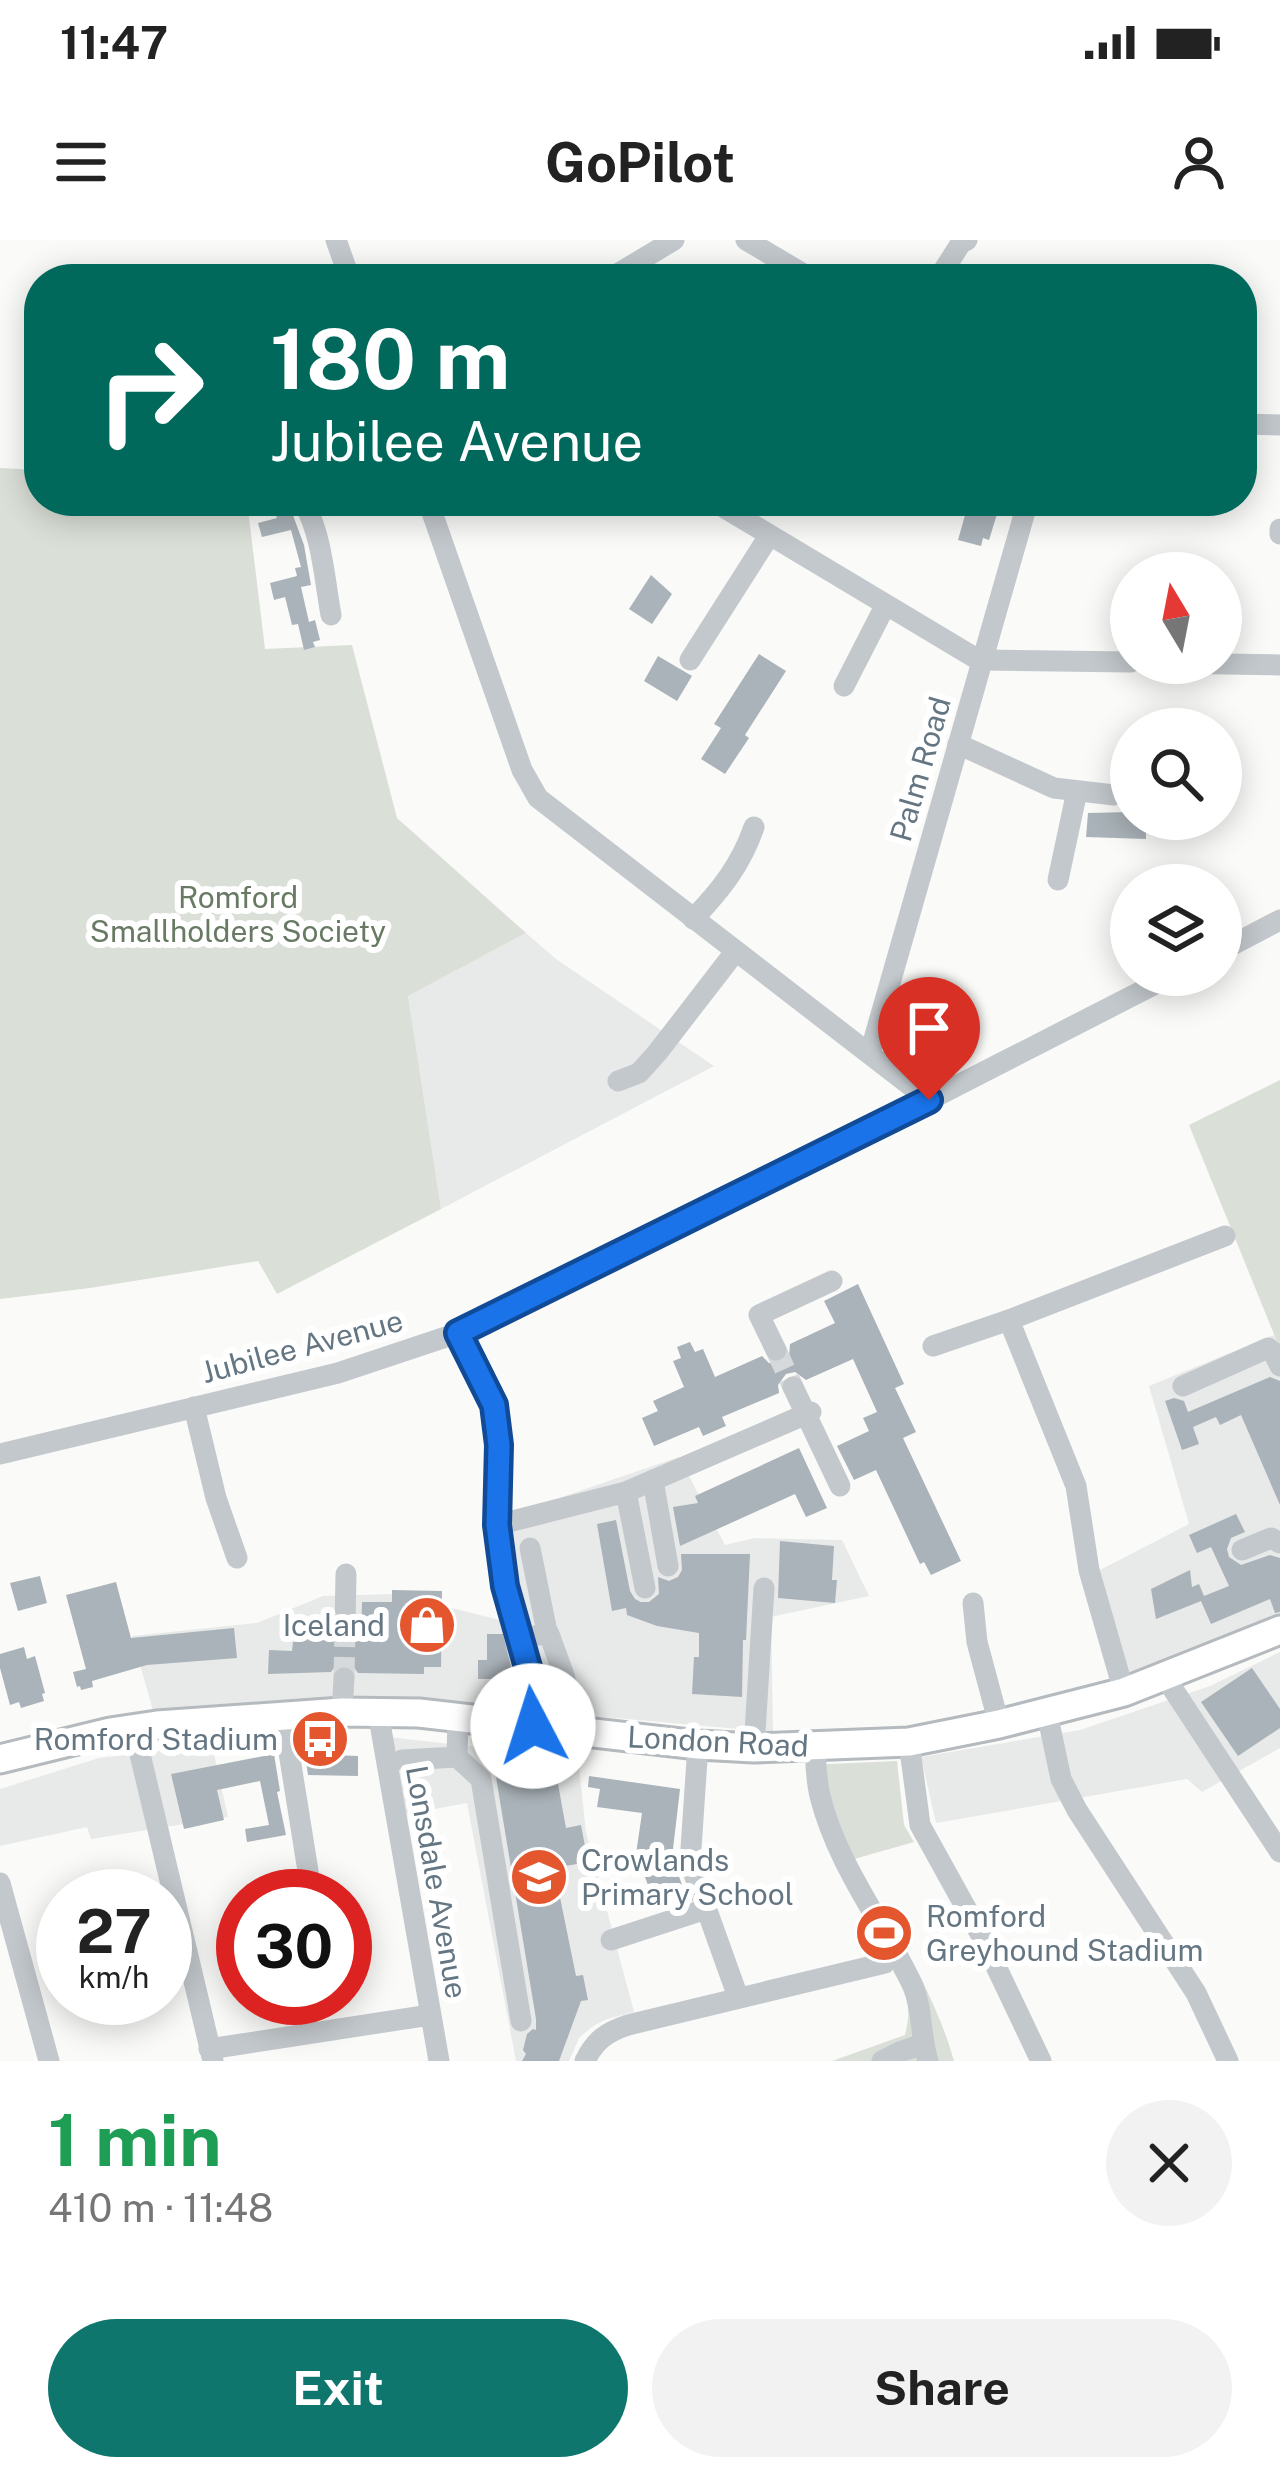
<!DOCTYPE html>
<meta charset="utf-8">
<style>
body{margin:0;font-family:"Public Sans",sans-serif;background:#f2f2f2;color:#222;height:100vh;display:flex;flex-direction:column;font-size:45px;white-space:nowrap}
*{box-sizing:border-box;margin:0}
p{font-size:39px;color:#767676}
.icon{flex:none;width:66px;height:66px;fill:none;stroke:currentColor;stroke-width:2;stroke-linecap:round;stroke-linejoin:round}
.map{position:relative;height:1821px;overflow:hidden}
.side{display:flex;flex-direction:column;background:#fff;flex:1}
.side>*{flex:none}
.guide{position:absolute;left:24px;top:24px;width:1233px;height:252px;border-radius:48px;box-shadow:0 6px 30px #0003;background:#00695c;color:#fff;overflow:hidden}
.needle{width:78px;rotate:350deg}
.buttons{position:absolute;left:1110px;top:312px;display:grid;gap:24px}
.buttons a{display:grid;place-items:center;width:132px;height:132px;border-radius:50%;background:#fff;box-shadow:0 6px 30px #0003;font-size:60px}
.speed{position:absolute;left:36px;top:1629px;display:flex;gap:24px;font-size:60px;font-weight:700;text-align:center}
.speed>*{display:grid;place-content:center;width:156px;height:156px;border-radius:50%;background:#fff;box-shadow:0 6px 30px #0003;line-height:1}
.speed small{font-size:30px;font-weight:400}
.speed .limit{border:18px solid #d22;background:#fff;color:#111}
.pin{position:absolute;display:grid;place-items:center;width:102px;height:102px;color:#fff;margin:-123px -51px;border-radius:50% 50% 50% 0;rotate:-45deg;box-shadow:0 0 12px #0007}
.pin .icon{rotate:45deg}
.me{position:absolute;width:132px;margin:-66px;rotate:355deg;stroke-linejoin:round;filter:drop-shadow(0 0 9px #0008)}
.turn{display:flex;align-items:center;gap:42px;height:252px;padding:0 48px;font-size:54px}
.turn .icon{width:156px;height:156px;stroke-width:2.5}
.turn b{display:block;font-size:84px;line-height:102px}
.round{display:grid;place-items:center;flex:none;width:126px;height:126px;border-radius:63px;background:#f2f2f2}
.head{display:flex;align-items:center;justify-content:space-between;height:204px;padding:0 48px}
h1{font-size:72px;font-weight:700;line-height:90px;color:#1e9e55}
.primary-button{display:flex;gap:24px;margin-top:auto;padding:24px 48px}
.primary-button a{flex:1;height:138px;border-radius:72px;background:#0f766e;color:#fff;font-size:48px;font-weight:700;line-height:138px;text-align:center}
.primary-button a+a{background:#f2f2f2;color:#222}
.status{display:flex;justify-content:space-between;align-items:center;height:84px;padding:0 60px;background:#fff;direction:ltr}
.status svg{height:33px;fill:currentColor}
header{display:flex;justify-content:space-between;align-items:center;height:156px;padding:0 48px;background:#fff;font-size:54px;font-weight:700}
.map>svg:first-child{display:block}
.built{fill:#e8e9e9}
.green{fill:#dadfd7}
.building{fill:#aab3b9}
.lines{fill:none;stroke-linecap:round;stroke-linejoin:round}
.minor-tunnel{stroke:#d5d9db;stroke-width:21;stroke-dasharray:21 10;stroke-linecap:butt}
.major-casing{stroke:#b5babe;stroke-width:33}
.minor{stroke:#c3c8cc;stroke-width:21}
.major{stroke:#fff;stroke-width:27}
.route-casing{stroke:#114b97;stroke-width:30}
.route{stroke:#1a73e8;stroke-width:21}
.labels{text-anchor:middle;dominant-baseline:central;stroke-width:12;stroke-linejoin:round;paint-order:stroke}
.street-label{font-size:30px;fill:#657683;stroke:#fff}
.park-label{font-size:30px;fill:#687a64;stroke:#fff}
.poi-label{font-size:30px;fill:#657683;stroke:#fff;text-anchor:end}
</style>
<div class="status"><b>11:47</b><svg viewBox="0 0 49 12"><path d="M0 12V9h3v3zM5 12V6h3v6zM10 12V3h3v9zM15 12V0h3v12zM26 1h20v11H26zM47 4h2v5h-2z"/></svg></div>
<header><svg class="icon" aria-label="menu" viewBox="0 0 24 24"><path d="M4 6h16M4 12h16M4 18h16"/></svg>GoPilot<svg class="icon" aria-label="person" viewBox="0 0 24 24"><circle cx="12" cy="8" r="4"/><path d="M4 21q1-7 8-7t8 7"/></svg></header>
<div class="map">
<svg width="1280" height="1821" viewBox="0 0 1280 1821">
<rect width="100%" height="100%" fill="#fafaf8"/>
<g class="built">
<path d="M526,693L556,719L714,826L441,969L408,756Z"/>
<path d="M1274,1095L1280,1109V1379L1128,1436L1100,1330L1189,1284L1149,1146Z"/>
<path d="M679,1217L725,1305L755,1298L842,1300L869,1356L771,1377L773,1492L548,1472L508,1294L515,1273Z"/>
<path d="M395,1354L516,1384L533,1486L157,1485L132,1396L257,1383L323,1356Z"/>
<path d="M1280,1412V1508L1202,1552L1187,1539L936,1583L921,1517L1080,1490L1210,1446Z"/>
<path d="M388,1497L578,1518L586,1592L634,1772L607,1779L593,1786L579,1798L569,1821H516L467,1563L403,1575Z"/>
<path d="M212,1505L228,1577L91,1599L87,1587L0,1606V1549L99,1518Z"/>
</g>
<g class="green">
<path d="M0,228L39,230V261H247L265,409L352,405L397,578L526,693L408,756L441,969L277,1054L258,1021L90,1048L0,1059Z"/>
<path d="M1280,840V1109L1189,885Z"/>
<path d="M897,1521L904,1585L914,1602L854,1619C890,1684 934,1749 954,1821H832L905,1795C912,1766 908,1757 893,1731H896C868,1679 803,1583 808,1525Z"/>
</g>
<g class="building">
<path d="M969,261H1001L989,300L983,298L981,306L958,300Z"/>
<path d="M291,270L304,305L311,345L301,347L309,382L315,380L320,400L313,402L315,407L304,410L298,384L292,385L285,357L274,360L270,343L297,336L295,328L301,327L291,290L262,297L258,283L277,278L275,273Z"/>
<path d="M651,335L672,354L652,384L629,369Z"/>
<path d="M759,414L786,431L745,495L749,498L725,534L701,519L721,488L714,484Z"/>
<path d="M658,416L692,436L677,461L644,441Z"/>
<path d="M1131,572V579H1146V599L1086,597L1088,573Z"/>
<path d="M858,1044L904,1144L895,1148L916,1192L903,1198L961,1321L931,1335L924,1322L920,1324L876,1230L854,1240L837,1206L869,1191L863,1178L877,1172L853,1119L806,1140L795,1132L786,1134L778,1145L779,1153L722,1177L726,1186L703,1196L699,1187L654,1206L642,1178L658,1171L653,1161L684,1147L673,1121L681,1118L677,1107L690,1102L695,1112L703,1109L715,1137L762,1116L769,1123L781,1124L789,1117L790,1104L835,1083L824,1061Z"/>
<path d="M1270,1137L1280,1141V1265L1241,1175L1220,1185L1216,1177L1193,1187L1199,1204L1182,1210L1165,1161L1174,1158L1184,1161L1188,1172Z"/>
<path d="M799,1208L827,1268L806,1277L795,1254L680,1306L673,1267L698,1263L695,1256Z"/>
<path d="M1236,1274L1245,1292L1231,1298L1227,1309L1229,1317L1241,1325L1270,1315L1280,1318V1372L1275,1373L1270,1359L1211,1384L1201,1361L1156,1379L1151,1349L1190,1330L1192,1347L1199,1344L1204,1356L1229,1346L1211,1307L1197,1313L1189,1295Z"/>
<path d="M616,1280L630,1351L635,1359L641,1362H649L659,1354L658,1337L669,1341L678,1337L682,1330L681,1314H750L746,1400H743L742,1457L692,1454L694,1417H699V1393L657,1386L627,1375L626,1368L612,1371L597,1284Z"/>
<path d="M780,1301L834,1306L832,1340H837L835,1363L778,1358Z"/>
<path d="M40,1336L47,1363L18,1371L10,1343Z"/>
<path d="M116,1342L131,1398L234,1388L237,1418L147,1425L92,1441L93,1447L81,1450L80,1446L77,1447L73,1432L86,1429L66,1355Z"/>
<path d="M392,1350L442,1351L441,1427H424V1434L358,1433L353,1426L344,1423L336,1425L331,1432L268,1434L269,1410L292,1411L293,1402H301L302,1399H361L362,1362H392Z"/>
<path d="M487,1394H503L514,1439H478V1420H487Z"/>
<path d="M24,1407L27,1419L35,1416L45,1453L42,1454L44,1461L21,1468L19,1462L10,1465L0,1428V1414Z"/>
<path d="M1252,1428L1280,1469V1488L1238,1516L1201,1462Z"/>
<path d="M274,1514L280,1551L277,1552L286,1595L247,1602L245,1589L269,1585L260,1541L217,1550L224,1580L184,1589L171,1534Z"/>
<path d="M305,1514L358,1516V1536L308,1535Z"/>
<path d="M520,1515L522,1528L554,1522L566,1588L581,1585L588,1622L554,1628L576,1736L583,1735L588,1760L581,1761L559,1821H522L526,1814L523,1810L527,1794L533,1789L536,1790V1779L496,1537L490,1527L509,1523L508,1518Z"/>
<path d="M589,1536L680,1549L673,1609L676,1628L687,1659L665,1667L662,1660L655,1663L636,1614L642,1573L597,1567L600,1549L588,1547Z"/>
</g>
<g class="lines">
<g class="minor-tunnel">
<path d="M776,1110L793,1147"/>
<path d="M344,1438L345,1386"/>
</g>
<g class="major-casing">
<path id="major" d="M0,1519L110,1492L157,1485L342,1472L419,1473L698,1505L754,1508L909,1502L999,1484L1124,1452L1280,1390"/>
</g>
<g class="minor">
<path d="M336,0L350,39"/>
<path d="M746,0L812,39"/>
<path d="M609,39L674,0"/>
<path d="M938,39L961,3L967,0"/>
<path d="M1242,184L1280,185"/>
<path d="M303,261C322,295 324,336 331,375"/>
<path d="M428,261L522,530L538,558L929,860"/>
<path d="M713,261L982,422"/>
<path d="M1280,289V294"/>
<path d="M690,420L769,296"/>
<path d="M983,420L1131,422"/>
<path d="M1164,423L1280,425"/>
<path d="M844,446L885,366"/>
<path d="M958,504L1054,548L1114,555"/>
<path d="M1058,640L1077,551"/>
<path d="M693,679C720,651 741,625 754,587"/>
<path d="M1221,711L1280,680"/>
<path d="M870,813L1028,261"/>
<path d="M618,841L639,833L657,813L735,712"/>
<path d="M1009,1080L1076,1246L1089,1330L1124,1452"/>
<path d="M458,1093L494,1165L499,1205L497,1285L505,1345L533,1445V1486"/>
<path d="M933,1106L1009,1080L1225,996"/>
<path d="M776,1110L759,1075L832,1041"/>
<path d="M1183,1146L1268,1108L1273,1112L1280,1126"/>
<path d="M793,1147L840,1246"/>
<path d="M194,1167L216,1258L237,1318"/>
<path d="M0,1214L338,1133L458,1093L929,860L1173,735"/>
<path d="M653,1240L668,1326"/>
<path d="M626,1252L645,1348"/>
<path d="M497,1285L626,1252L811,1172"/>
<path d="M530,1308L547,1392"/>
<path d="M1242,1310L1271,1298L1280,1303"/>
<path d="M973,1363L977,1402L999,1484"/>
<path d="M345,1386L346,1334"/>
<path d="M538,1395L547,1392L549,1394L565,1438"/>
<path d="M1165,1437L1280,1612"/>
<path d="M342,1472L344,1438"/>
<path d="M378,1472L439,1821"/>
<path d="M1047,1473L1061,1539L1077,1570L1196,1753L1228,1821"/>
<path d="M283,1475L312,1656"/>
<path d="M134,1489L213,1821"/>
<path d="M909,1502L920,1585L982,1697L1041,1821"/>
<path d="M698,1505L690,1623L738,1757"/>
<path d="M754,1508L764,1348"/>
<path d="M815,1508C816,1523 816,1540 820,1556C837,1625 883,1682 913,1746C923,1770 920,1796 928,1821"/>
<path d="M457,1517L481,1539L521,1781"/>
<path d="M402,1520L457,1517L458,1477"/>
<path d="M0,1643L49,1821"/>
<path d="M611,1700L706,1669"/>
<path d="M209,1809L430,1775"/>
<path d="M585,1821C595,1800 607,1792 628,1785L885,1723"/>
<path d="M882,1821L900,1812L923,1804"/>
</g>
<use href="#major" class="major"/>
</g>
<g class="lines">
<g class="route-casing">
<path id="route" d="M533,1486V1445L505,1346L497,1285L499,1205L494,1165L458,1093L929,860"/>
</g>
<use href="#route" class="route"/>
</g>
<defs>
<g id="shop-disc" transform="scale(3)"><circle r="9.5" fill="#e4572e" stroke="#fff"/><path d="M-5-2.5h2.3a2.7 3.5 0 0 1 5.4 0H5L5.5 6h-11ZM-1.5-2.5h3a1.5 2.3 0 0 0-3 0Z" fill="#fff"/></g>
<g id="bus-disc" transform="scale(3)"><circle r="9.5" fill="#e4572e" stroke="#fff"/><path d="M-5-6H5V4H4V6H2V4H-2V6H-4V4H-5ZM-3.5-4V0h7V-4ZM-3.5 1.2v1.5H-2V1.2ZM2 1.2v1.5H3.5V1.2Z" fill="#fff"/></g>
<g id="school-disc" transform="scale(3)"><circle r="9.5" fill="#e4572e" stroke="#fff"/><path d="M0-5L7-2L0 1L-7-2ZM-4 1L0 2.5L4 1V4Q0 6-4 4Z" fill="#fff"/></g>
<g id="stadium-disc" transform="scale(3)"><circle r="9.5" fill="#e4572e" stroke="#fff"/><path d="M0-5a6.5 5 0 1 0 0 10a6.5 5 0 1 0 0-10ZM-3.5-1.8h7v3.6h-7Z" fill="#fff"/></g>
</defs>
<g fill-rule="evenodd">
<use href="#shop-disc" x="427" y="1385"/>
<use href="#bus-disc" x="320" y="1499"/>
<use href="#school-disc" x="539" y="1637"/>
<use href="#stadium-disc" x="884" y="1693"/>
</g>
<g class="labels">
<g class="street-label">
<text transform="translate(920 529) rotate(-74)">Palm Road</text>
<text transform="translate(302 1106) rotate(-15)">Jubilee Avenue</text>
<text transform="translate(718 1501) rotate(3)">London Road</text>
<text transform="translate(437 1642) rotate(80)">Lonsdale Avenue</text>
</g>
<g class="park-label">
<text x="238" y="657">Romford<tspan x="238" dy="34">Smallholders Society</tspan></text>
</g>
<g class="poi-label">
<text x="385" y="1385">Iceland</text>
<text x="278" y="1499">Romford Stadium</text>
<text x="581" y="1620" text-anchor="start">Crowlands<tspan x="581" dy="34">Primary School</tspan></text>
<text x="926" y="1676" text-anchor="start">Romford<tspan x="926" dy="34">Greyhound Stadium</tspan></text>
</g>
</g>
</svg>
<div class="buttons">
<a><svg class="needle" viewBox="-14 -14 28 28"><path d="M0-13l5 13h-10z" fill="#e53935"/><path d="M0 13l5-13h-10z" fill="#767676"/></svg></a>
<a><svg class="icon" aria-label="search" viewBox="0 0 24 24"><circle cx="10" cy="10" r="6"/><path d="M15 15l6 6"/></svg></a>
<a><svg class="icon" aria-label="layers" viewBox="0 0 24 24"><path d="M12 4l9 5-9 5-9-5zM3 14l9 5 9-5"/></svg></a>
</div>
<div class="speed"><div>27<small>km/h</small></div><div class="limit">30</div></div>
<div class="pin" style="left:929px;top:860px;background:#d93025"><svg class="icon" aria-label="arrive" viewBox="0 0 24 24"><path d="M6 21V4h12l-3 4 3 4H6"/></svg></div>
<svg class="me" style="left:533px;top:1486px" viewBox="-20 -20 40 40"><circle r="19" fill="#fff"/><path d="M0-13L10 11 0 6-10 11z" fill="#1a73e8"/></svg>
<div class="guide">
<div class="turn"><svg class="icon" aria-label="right" viewBox="0 0 24 24"><path d="M7 20v-9h11M14 6l5 5-5 5"/></svg><div><b>180 m</b>Jubilee Avenue</div></div>
</div>
</div>
<section class="side">
<div class="head"><div><h1>1 min</h1><p>410 m · 11:48</p></div><a class="round"><svg class="icon" aria-label="close" viewBox="0 0 24 24"><path d="M6 6l12 12M18 6L6 18"/></svg></a></div>
<div class="primary-button"><a>Exit</a><a>Share</a></div>
</section>
